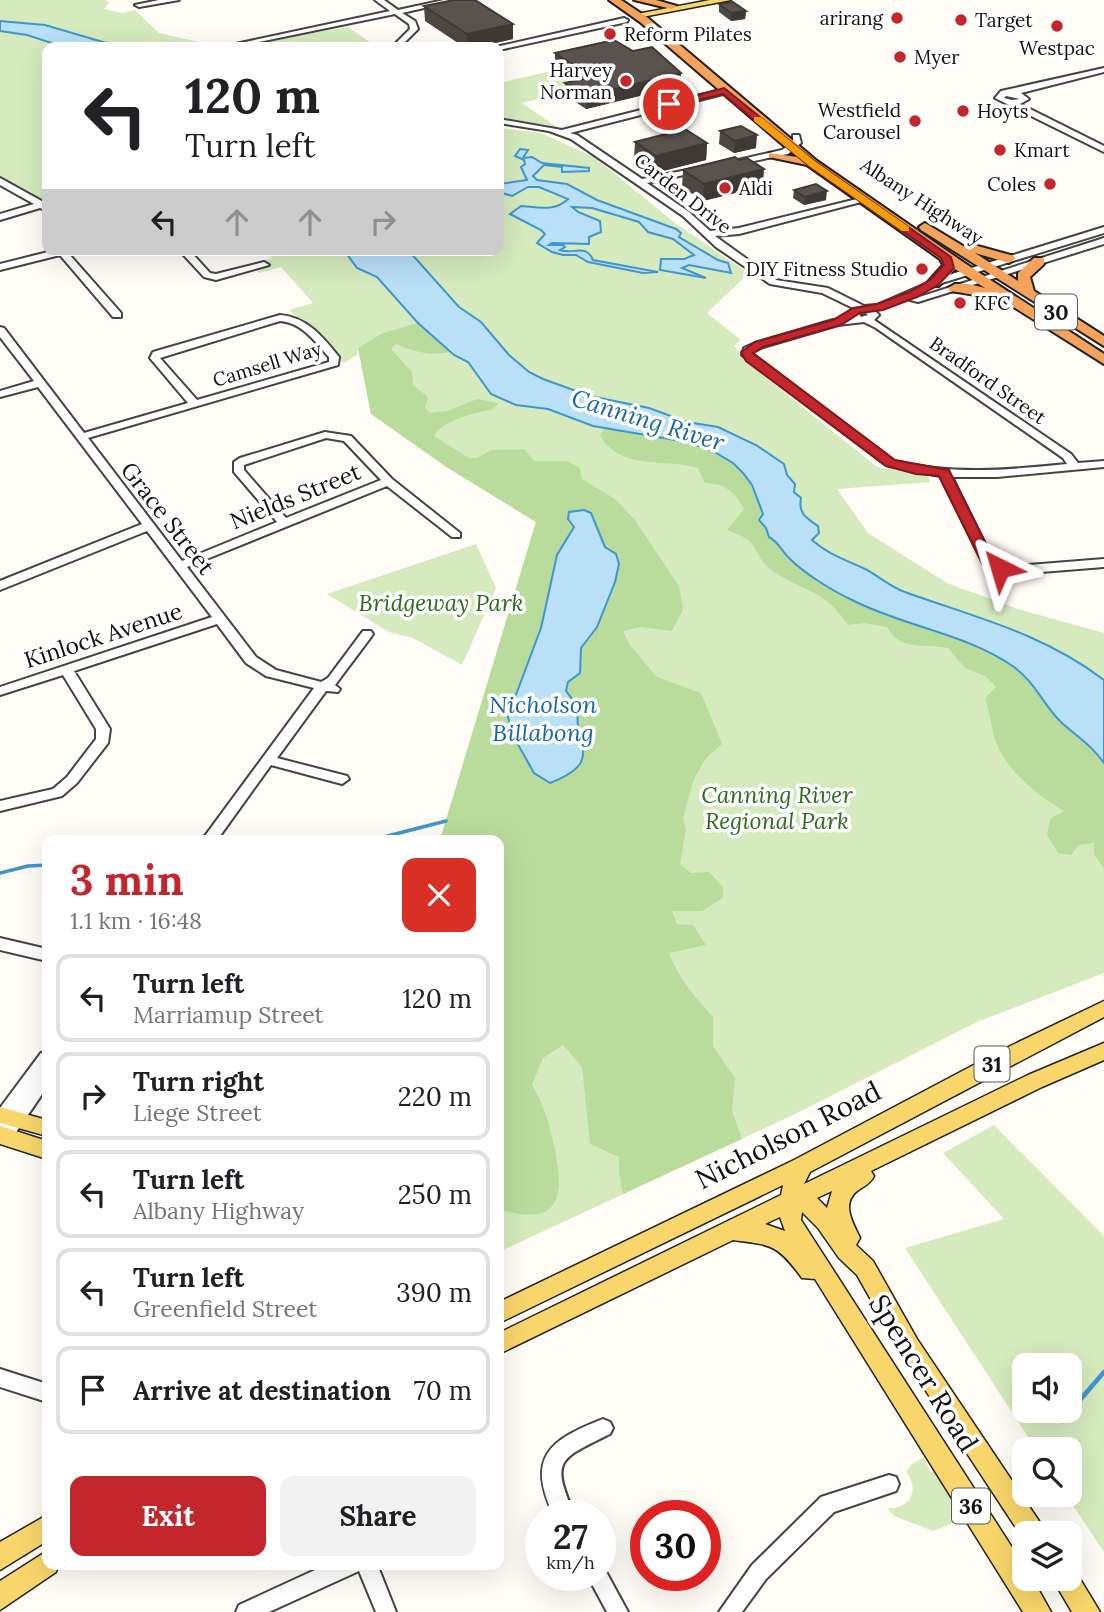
<!DOCTYPE html>
<meta charset="utf-8">
<style>
body{margin:0;font-family:Lora,serif;background:#f2f2f2;color:#202124;height:100vh;display:flex;flex-direction:column;font-size:26px;white-space:nowrap}
*{box-sizing:border-box;margin:0}
p{font-size:23px;color:#757577}
.icon{flex:none;width:38px;height:38px;fill:none;stroke:currentColor;stroke-width:2;stroke-linecap:round;stroke-linejoin:round}
.map{position:relative;flex:1;overflow:hidden}
.side{position:absolute;left:42px;top:835px;width:462px;height:735px;display:flex;flex-direction:column;background:#fff;border-radius:14px;box-shadow:0 7px 28px #0002}
.side>*{flex:none}
.guide{position:absolute;left:42px;top:42px;width:462px;height:214px;border-radius:14px;box-shadow:0 7px 28px #0002;background:#fff;color:#202124;overflow:hidden}
.controls{position:absolute;left:1012px;top:1353px;display:grid;gap:14px}
.controls a{display:grid;place-items:center;width:70px;height:70px;border-radius:14px;background:#fff;box-shadow:0 7px 28px #0002;font-size:35px}
.speed{position:absolute;left:525px;top:1500px;display:flex;gap:14px;font-size:35px;font-weight:700;text-align:center}
.speed>*{display:grid;place-content:center;width:91px;height:91px;border-radius:50%;background:#fff;box-shadow:0 7px 28px #0002;line-height:1}
.speed small{font-size:18px;font-weight:400}
.speed .limit{border:10px solid #d22;background:#fff;color:#111}
.pin{position:absolute;display:grid;place-items:center;width:60px;height:60px;color:#fff;margin:-30px;border:4px solid #fff;border-radius:50%;box-shadow:0 2px 7px #0007}
.me{position:absolute;width:77px;margin:-38px;rotate:320deg;stroke-linejoin:round;filter:drop-shadow(0 0 5px #0008)}
.turn{display:flex;align-items:center;gap:24px;height:147px;padding:0 28px;font-size:32px}
.turn .icon{width:91px;height:91px;stroke-width:2.5}
.turn b{display:block;font-size:49px;line-height:60px}
.lanes{display:flex;align-items:center;height:66px;padding:0 28px;background:#0003;justify-content:center;gap:35px;direction:ltr}
.lanes .off{opacity:.35}
.round{display:grid;place-items:center;flex:none;width:74px;height:74px;border-radius:14px;background:#f2f2f2}
.overview{display:flex;align-items:center;justify-content:space-between;height:119px;padding:0 28px}
h1{font-size:42px;font-weight:700;line-height:52px;color:#c4262e}
.primary-button{display:flex;gap:14px;margin-top:auto;padding:14px 28px}
.primary-button a{flex:1;height:80px;border-radius:14px;background:#c4262e;color:#fff;font-size:28px;font-weight:700;line-height:80px;text-align:center}
.primary-button a+a{background:#f2f2f2;color:#202124}
ul{padding:0;list-style:none}
li{display:flex;align-items:center;gap:21px;height:88px;margin:0 14px 10px;padding:0 14px;border:4px solid #e0e0e0;border-radius:14px}
li div{flex:1}
li b{display:block;font-size:26px}
li em{font-style:normal}
.map>svg:first-child{display:block}
.green{fill:#d5ebbd;fill-rule:evenodd}
.forest{fill:#b9dc9c}
.water{fill:#b9e0f7;stroke:#3f96cf;stroke-width:2}
.lines{fill:none;stroke-linecap:round;stroke-linejoin:round}
.stream-far1{stroke:#3f96cf;stroke-width:3.5}
.stream{stroke:#3f96cf;stroke-width:4.5}
.minor-casing{stroke:#444;stroke-width:4}
.major-casing{stroke:#222;stroke-width:3}
.highway-casing{stroke:#222;stroke-width:4}
.minor{fill:#fff;fill-rule:evenodd}
.major{fill:#f9d66b;fill-rule:evenodd}
.highway{fill:#f5a25d;fill-rule:evenodd}
.wall{fill:#4d4742}
.shaded-wall{fill:#3f3936}
.building{fill:#5a524d;stroke:#3f3936;stroke-width:2}
.route{fill:#c4262e;stroke:#7f191e;stroke-width:2}
.slow{fill:#f59e0b}
.poi-dot{fill:#c4262e;stroke:#fff;stroke-width:2.5}
.labels{text-anchor:middle;dominant-baseline:central;stroke-width:7;stroke-linejoin:round;paint-order:stroke}
.far-poi-label{font-size:19px;fill:#111;stroke:#fff;text-anchor:start}
.far-street-label{font-size:19px;fill:#111;stroke:#fff}
.shield{fill:#fff;stroke:#585858;stroke-width:2}
.shield-label{font-size:21px;font-weight:bold;fill:#111}
.street-label{font-size:23px;fill:#111;stroke:#fff}
.park-label{font-size:23px;font-style:italic;fill:#2f6b1f;stroke:#fff}
.water-label{font-size:24px;font-style:italic;fill:#1768a6;stroke:#fff}
.near-street-label{font-size:28px;fill:#111;stroke:#fff}
</style>
<div class="map">
<svg width="1104" height="1612" viewBox="0 0 1104 1612">
<rect width="100%" height="100%" fill="#fffdf5"/>
<g class="green">
<path d="M0,0H106L109,3L104,9L122,13L135,10L159,33L221,47H47V206L0,181Z"/>
<path d="M348,27L377,47H228Z"/>
<path d="M551,71L580,89L522,103L557,127L499,117V83Z"/>
<path d="M499,128L541,133L594,157L675,223L751,275L746,276L707,313L741,340L734,346L754,368L877,467L928,476L930,482L837,489L868,533L947,583L1018,609L1104,633V973L977,1022L793,1115L499,1252V973L503,954L499,948V840H440L536,522L448,468L371,414L358,348L357,355L344,363L289,310L313,303L281,267L259,273L251,264L272,258L265,250H499Z"/>
<path d="M476,544L496,588L462,665L413,638L389,632L327,594Z"/>
<path d="M994,1125L1104,1236V1552L1066,1495L1069,1494V1449H1036L905,1248L1004,1219L943,1153ZM1024,1365H1069V1410H1024Z"/>
<path d="M924,1457L930,1471L935,1472L964,1519L933,1531L894,1516L887,1508C909,1510 921,1490 906,1472L912,1464Z"/>
</g>
<g class="forest">
<path d="M418,323L450,352C430,356 415,352 396,344L391,349L412,372L413,385L428,397L425,408L430,413L447,411L477,399L498,403L494,409C475,413 444,419 434,436L469,458H477L491,450L524,449L534,461H567L580,468L582,479L615,499L635,520L679,586L683,610L672,631L641,627L623,631L629,644L657,677L701,693L722,744L706,758L694,779L683,818L686,829L680,864L691,873L709,872L723,887V898L702,911H672L677,924L693,925L706,945L669,953C679,979 695,997 713,1017V1046L735,1078L732,1111L742,1139L623,1194L619,1172V1157L590,1144L582,1067L563,1045L543,1058L532,1085C544,1105 549,1123 554,1146C566,1198 559,1228 499,1209V973L503,954L499,948V840H440L536,522L448,468L371,414L358,348L383,333Z"/>
<path d="M605,428C653,436 722,437 750,483C756,492 758,504 763,514L759,521L766,528L769,537C780,543 781,551 790,559C803,572 835,592 852,600C905,627 965,633 1014,667C1036,683 1045,708 1062,723C1079,738 1091,745 1104,763V869L1094,854V843L1079,845L1071,855L1058,853L1047,835L1050,819L1064,811C1035,794 1004,769 994,736C991,723 989,710 985,698L996,687L985,676L965,668L948,648C924,643 901,652 887,627L864,623L848,625C824,589 806,593 774,572C759,563 757,546 747,539C741,535 733,533 727,530L744,509C734,491 726,484 705,483L698,468C666,458 619,471 600,435Z"/>
</g>
<g class="water">
<path d="M0,21L45,25L120,47H64L27,35L0,31Z"/>
<path d="M520,149L528,150L523,158L532,157L542,163L589,168V171L562,172V167L544,165L533,176L537,180L567,184L597,200L676,229L681,233L679,237L718,260L728,263L731,273L689,265L682,268L706,278L660,270L661,259H684L694,255L673,239L648,232L639,222L592,208L572,207L578,212L600,221L601,232L589,237V244L552,243L549,245H563L565,247L560,250C573,255 586,243 593,260L658,272L643,273L588,262L576,255H563L552,252L537,243L545,234L541,230L510,214L521,206C537,207 555,212 568,199L539,187H528L512,196L499,192V184L527,180L521,167L525,164L524,160L515,156Z"/>
<path d="M344,250H408L459,307L481,322L509,355L529,372L543,379L590,396L649,408L687,422L718,427L756,445L784,464L787,475L795,484L794,492L801,498C798,513 806,518 818,526L819,533L812,540C829,555 844,559 863,568C878,575 890,587 905,592C977,618 1042,633 1104,680V763C1091,745 1079,738 1062,723C1045,708 1036,683 1014,667C965,633 905,627 852,600C833,591 805,574 790,559C781,551 780,543 769,537L766,528L759,520L763,514L752,485L743,473L733,463L711,450L687,442L593,426L548,409L516,405L491,394L468,362L454,355L418,323L377,277L357,268Z"/>
<path d="M584,510L591,513L605,547L616,554L619,564L615,582L597,627L581,648L580,673L568,682L566,691C570,696 576,703 577,709C578,715 577,721 578,726C590,760 583,770 550,783L534,773L511,732L508,716L541,628L557,555L574,527L568,519L569,512Z"/>
</g>
<g class="lines">
<g class="stream-far1">
<path d="M372,840L446,821"/>
<path d="M0,873L28,866L47,865"/>
</g>
<path class="stream" d="M1062,1421L1104,1372"/>
<g class="minor-casing">
<g id="minor">
<path d="M159,0H179L139,7L135,5Z"/>
<path d="M375,0H384L398,10L444,0H459L402,13L415,21L418,29L400,47H392L410,29L409,24L395,14L235,47L231,45L390,11Z"/>
<path d="M624,18L628,20L627,22L499,50V47H496Z"/>
<path d="M1104,68V72L1021,93L1029,99L1020,104L1104,146V152L995,98L1001,91ZM1006,96L1020,99L1012,100L1004,98Z"/>
<path d="M724,89H727V93L570,133L577,135L642,179L702,167V171L647,183L689,212L710,231L739,228L865,197V201L739,234L715,236L776,280L828,288L864,306L877,305L939,278L1104,227V233L945,282L875,311L879,315L874,320L1071,454L1078,463L1104,461V467L997,477H952L992,558L1003,565L1015,566L1104,559V567L1015,574L996,571L983,563L940,476L886,465L742,355L744,348L755,343L833,320L851,318L848,314L853,308L822,293L770,284L716,247L683,216L571,139L549,131L499,123V119L562,130ZM866,313L868,315L861,317L859,314ZM864,322L876,328L1063,458L1067,464C1008,470 951,475 894,461L752,354L753,352L763,347L838,325Z"/>
<path d="M793,135H799L801,143L788,154L729,166L725,163L782,150L793,142Z"/>
<path d="M0,178L47,204V211L40,208L0,220V214L34,204L0,185Z"/>
<path d="M1104,238V244L918,302L910,300Z"/>
<path d="M56,250H73L68,253L121,313V317H113L60,255L0,270V264Z"/>
<path d="M179,250H189L210,273L216,274L264,262L269,265L216,280L204,277Z"/>
<path d="M280,315C307,317 323,337 339,357L338,365L88,438L182,561L277,522L234,472V462L240,458L325,432L351,436L392,479L460,533V537H452L387,486L187,567L256,657L276,670L321,682L328,678L363,631H371L373,634L371,637L335,685L340,689L338,692L326,691L277,758L347,776L349,779L342,784L271,765L217,840H202L314,688L266,676L246,663L217,624L74,671L110,729L108,743L77,783L62,796L0,811V801L53,789L67,777L96,739V729L63,675L0,695V687L212,617L147,531L0,590V581L142,524L38,387L0,397V391L34,381L0,337V327L4,328L84,433L188,403L150,358L153,352ZM280,321C303,323 315,342 329,357V362L197,400L160,358ZM326,438L344,441L381,480L286,518L244,470V465Z"/>
<path d="M0,938L47,949V961L0,950Z"/>
<path d="M47,1051V1087L10,1141H0V1108L41,1053Z"/>
<path d="M0,1369L47,1384V1402L0,1387Z"/>
<path d="M603,1419L610,1422L613,1428L610,1434C557,1460 551,1460 575,1516H554C526,1457 549,1440 603,1419Z"/>
<path d="M889,1475L896,1477L899,1484L896,1491L834,1512L766,1579L742,1612H719L752,1565L821,1497Z"/>
<path d="M328,1564H377L396,1612H376L359,1571L269,1612H236L239,1605Z"/>
<path d="M600,1566L604,1568L628,1612H607L587,1575H600Z"/>
</g>
</g>
<g class="major-casing">
<g id="major">
<path d="M710,0H731L637,18L632,15Z"/>
<path d="M1104,1001V1017L810,1172L804,1184L1028,1075L1104,1043V1060L1042,1087L871,1171L874,1176C870,1184 864,1186 857,1191C841,1204 853,1223 860,1238L856,1245L873,1261L917,1339L1047,1533H1024V1540L901,1353L857,1275L839,1258L818,1228L802,1212L801,1220L1024,1566V1578H1032L1051,1612H1023L815,1279L802,1278C777,1244 772,1245 733,1240L499,1354V1333L781,1195L783,1185L499,1323V1302L794,1160L1002,1050ZM832,1191L827,1208L817,1198ZM780,1217L785,1231L765,1224Z"/>
<path d="M0,1107L47,1120V1136L0,1123Z"/>
<path d="M0,1126L47,1141V1159L0,1144Z"/>
<path d="M47,1515V1541L0,1570V1542Z"/>
<path d="M47,1551V1564H59L56,1572L0,1610V1581Z"/>
<path d="M1069,1567L1074,1569L1100,1612H1072L1052,1578H1069Z"/>
</g>
</g>
<g class="highway-casing">
<g id="highway">
<path d="M609,0H621L648,18L817,161L963,262L1104,354V364L998,297C993,299 959,292 950,291L948,288L955,284H969L985,288L955,269L939,286H929L927,283L943,265L940,259L807,165L769,157V153L797,157L640,22Z"/>
<path d="M634,0H656L677,6L672,9Z"/>
<path d="M925,223L968,249L974,245L1014,256L1015,259L1009,263L975,253L1018,281V273L1034,258H1044V264L1030,277L1034,291L1104,336V346L921,230L919,227Z"/>
</g>
</g>
<use href="#minor" class="minor"/>
<use href="#major" class="major"/>
<use href="#highway" class="highway"/>
</g>
<g class="wall">
<path d="M719,4L746,11L745,19L731,21L719,12Z"/>
<path d="M424,6L513,24V39L476,47H464L425,21Z"/>
<path d="M555,53L680,86L586,109L565,95V83L577,80L555,66Z"/>
<path d="M720,131L756,148L734,153L719,144Z"/>
<path d="M635,142L707,143L706,160L655,173L634,159Z"/>
<path d="M739,160L763,186L703,201L682,187L683,170Z"/>
<path d="M794,190L826,200L804,205L793,198Z"/>
</g>
<g class="shaded-wall">
<path d="M746,11L745,19L731,21V13Z"/>
<path d="M513,24V39L476,47H467V34Z"/>
<path d="M681,73L680,86L586,109L587,96Z"/>
<path d="M757,135L756,148L734,153L735,141Z"/>
<path d="M707,143L706,160L655,173L656,156Z"/>
<path d="M764,169L763,186L703,201L704,184Z"/>
<path d="M827,191L826,200L804,205L805,197Z"/>
</g>
<g class="building">
<path d="M454,0H475L513,24L467,34L424,6Z"/>
<path d="M733,2L746,11L731,13L719,4Z"/>
<path d="M614,40L633,51L652,47L681,73L587,96L565,83L592,77L555,53Z"/>
<path d="M741,126L757,135L735,141L720,131Z"/>
<path d="M685,129L707,143L656,156L635,142Z"/>
<path d="M735,157L739,160L747,158L764,169L704,184L683,170Z"/>
<path d="M816,184L827,191L805,197L794,190Z"/>
</g>
<path class="route" d="M724,88L816,162L951,257L954,268L938,285L917,297L883,310L860,313L841,325L763,347L753,353L895,460L949,470L993,558L1005,565V571H995L982,563L939,476L916,474L886,466L746,361L741,352L755,342L833,320L853,308L877,304L909,292L930,280L944,265L941,258L809,166L723,94L669,107L664,104Z"/>
<path class="slow" d="M754,117H761L816,162L909,227V231H902L809,166L754,121Z"/>
<g class="poi-dot">
<circle cx="897" cy="18" r="7"/>
<circle cx="961" cy="20" r="7"/>
<circle cx="1057" cy="26" r="7"/>
<circle cx="610" cy="34" r="7"/>
<circle cx="900" cy="57" r="7"/>
<circle cx="626" cy="81" r="7"/>
<circle cx="963" cy="111" r="7"/>
<circle cx="915" cy="121" r="7"/>
<circle cx="1000" cy="150" r="7"/>
<circle cx="1050" cy="184" r="7"/>
<circle cx="725" cy="188" r="7"/>
<circle cx="922" cy="269" r="7"/>
<circle cx="960" cy="303" r="7"/>
</g>
<g class="labels">
<g class="far-poi-label">
<text x="883" y="18" text-anchor="end">arirang</text>
<text x="975" y="20">Target</text>
<text x="624" y="34">Reform Pilates</text>
<text x="1057" y="48" text-anchor="middle">Westpac</text>
<text x="914" y="57">Myer</text>
<text x="612" y="70" text-anchor="end">Harvey<tspan x="612" dy="22">Norman</tspan></text>
<text x="901" y="110" text-anchor="end">Westfield<tspan x="901" dy="22">Carousel</tspan></text>
<text x="977" y="111">Hoyts</text>
<text x="1014" y="150">Kmart</text>
<text x="1036" y="184" text-anchor="end">Coles</text>
<text x="739" y="188">Aldi</text>
<text x="908" y="269" text-anchor="end">DIY Fitness Studio</text>
<text x="974" y="303">KFC</text>
</g>
<g class="far-street-label">
<text transform="translate(683 193) rotate(38)">Carden Drive</text>
<text transform="translate(922 201) rotate(33)">Albany Highway</text>
<text transform="translate(267 364) rotate(-17)">Camsell Way</text>
<text transform="translate(988 380) rotate(35)">Bradford Street</text>
</g>
<g class="shield">
<rect x="1035" y="294.5" width="42" height="35" rx="5"/>
<rect x="974.5" y="1046.5" width="35" height="35" rx="5"/>
<rect x="952" y="1488.5" width="38" height="35" rx="5"/>
</g>
<g class="shield-label">
<text x="1056" y="312">30</text>
<text x="992" y="1064">31</text>
<text x="971" y="1506">36</text>
</g>
<g class="street-label">
<text transform="translate(295 496) rotate(-22)">Nields Street</text>
<text transform="translate(168 518) rotate(52)">Grace Street</text>
<text transform="translate(103 635) rotate(-18)">Kinlock Avenue</text>
</g>
<g class="park-label">
<text x="441" y="602">Bridgeway Park</text>
<text x="777" y="794">Canning River<tspan x="777" dy="26">Regional Park</tspan></text>
</g>
<g class="water-label">
<text transform="translate(648 420) rotate(17)">Canning River</text>
<text x="543" y="704">Nicholson<tspan x="543" dy="28">Billabong</tspan></text>
</g>
<g class="near-street-label">
<text transform="translate(788 1135) rotate(-27)">Nicholson Road</text>
<text transform="translate(924 1373) rotate(58)">Spencer Road</text>
</g>
</g>
</svg>
<div class="controls">
<a><svg class="icon" aria-label="sound" viewBox="0 0 24 24"><path d="M4 9h4l5-4v14l-5-4H4zM17 9q2 3 0 6"/></svg></a>
<a><svg class="icon" aria-label="search" viewBox="0 0 24 24"><circle cx="10" cy="10" r="6"/><path d="M15 15l6 6"/></svg></a>
<a><svg class="icon" aria-label="layers" viewBox="0 0 24 24"><path d="M12 4l9 5-9 5-9-5zM3 14l9 5 9-5"/></svg></a>
</div>
<div class="speed"><div>27<small>km/h</small></div><div class="limit">30</div></div>
<div class="pin" style="left:669px;top:104px;background:#d93025"><svg class="icon" aria-label="arrive" viewBox="0 0 24 24"><path d="M6 21V4h12l-3 4 3 4H6"/></svg></div>
<svg class="me" style="left:1000px;top:568px" viewBox="-20 -20 40 40"><path d="M0-17L14 15 0 8-14 15z" fill="#c4262e" stroke="#fff" stroke-width="4"/></svg>
<div class="guide">
<div class="turn"><svg class="icon" aria-label="left" viewBox="0 0 24 24"><path d="M17 20v-9H6M10 6l-5 5 5 5"/></svg><div><b>120 m</b>Turn left</div></div>
<div class="lanes"><svg class="icon" aria-label="left" viewBox="0 0 24 24"><path d="M17 20v-9H6M10 6l-5 5 5 5"/></svg><svg class="icon off" aria-label="ahead" viewBox="0 0 24 24"><path d="M12 20V5M6 11l6-6 6 6"/></svg><svg class="icon off" aria-label="ahead" viewBox="0 0 24 24"><path d="M12 20V5M6 11l6-6 6 6"/></svg><svg class="icon off" aria-label="right" viewBox="0 0 24 24"><path d="M7 20v-9h11M14 6l5 5-5 5"/></svg></div>
</div>
<section class="side">
<div class="overview"><div><h1>3 min</h1><p>1.1 km · 16:48</p></div><a class="round" style="background:#d93025;color:#fff"><svg class="icon" aria-label="close" viewBox="0 0 24 24"><path d="M6 6l12 12M18 6L6 18"/></svg></a></div>
<ul>
<li><svg class="icon" aria-label="left" viewBox="0 0 24 24"><path d="M17 20v-9H6M10 6l-5 5 5 5"/></svg><div><b>Turn left</b><p>Marriamup Street</p></div><em>120 m</em></li>
<li><svg class="icon" aria-label="right" viewBox="0 0 24 24"><path d="M7 20v-9h11M14 6l5 5-5 5"/></svg><div><b>Turn right</b><p>Liege Street</p></div><em>220 m</em></li>
<li><svg class="icon" aria-label="left" viewBox="0 0 24 24"><path d="M17 20v-9H6M10 6l-5 5 5 5"/></svg><div><b>Turn left</b><p>Albany Highway</p></div><em>250 m</em></li>
<li><svg class="icon" aria-label="left" viewBox="0 0 24 24"><path d="M17 20v-9H6M10 6l-5 5 5 5"/></svg><div><b>Turn left</b><p>Greenfield Street</p></div><em>390 m</em></li>
<li><svg class="icon" aria-label="arrive" viewBox="0 0 24 24"><path d="M6 21V4h12l-3 4 3 4H6"/></svg><div><b>Arrive at destination</b></div><em>70 m</em></li>
</ul>
<div class="primary-button"><a>Exit</a><a>Share</a></div>
</section>
</div>
